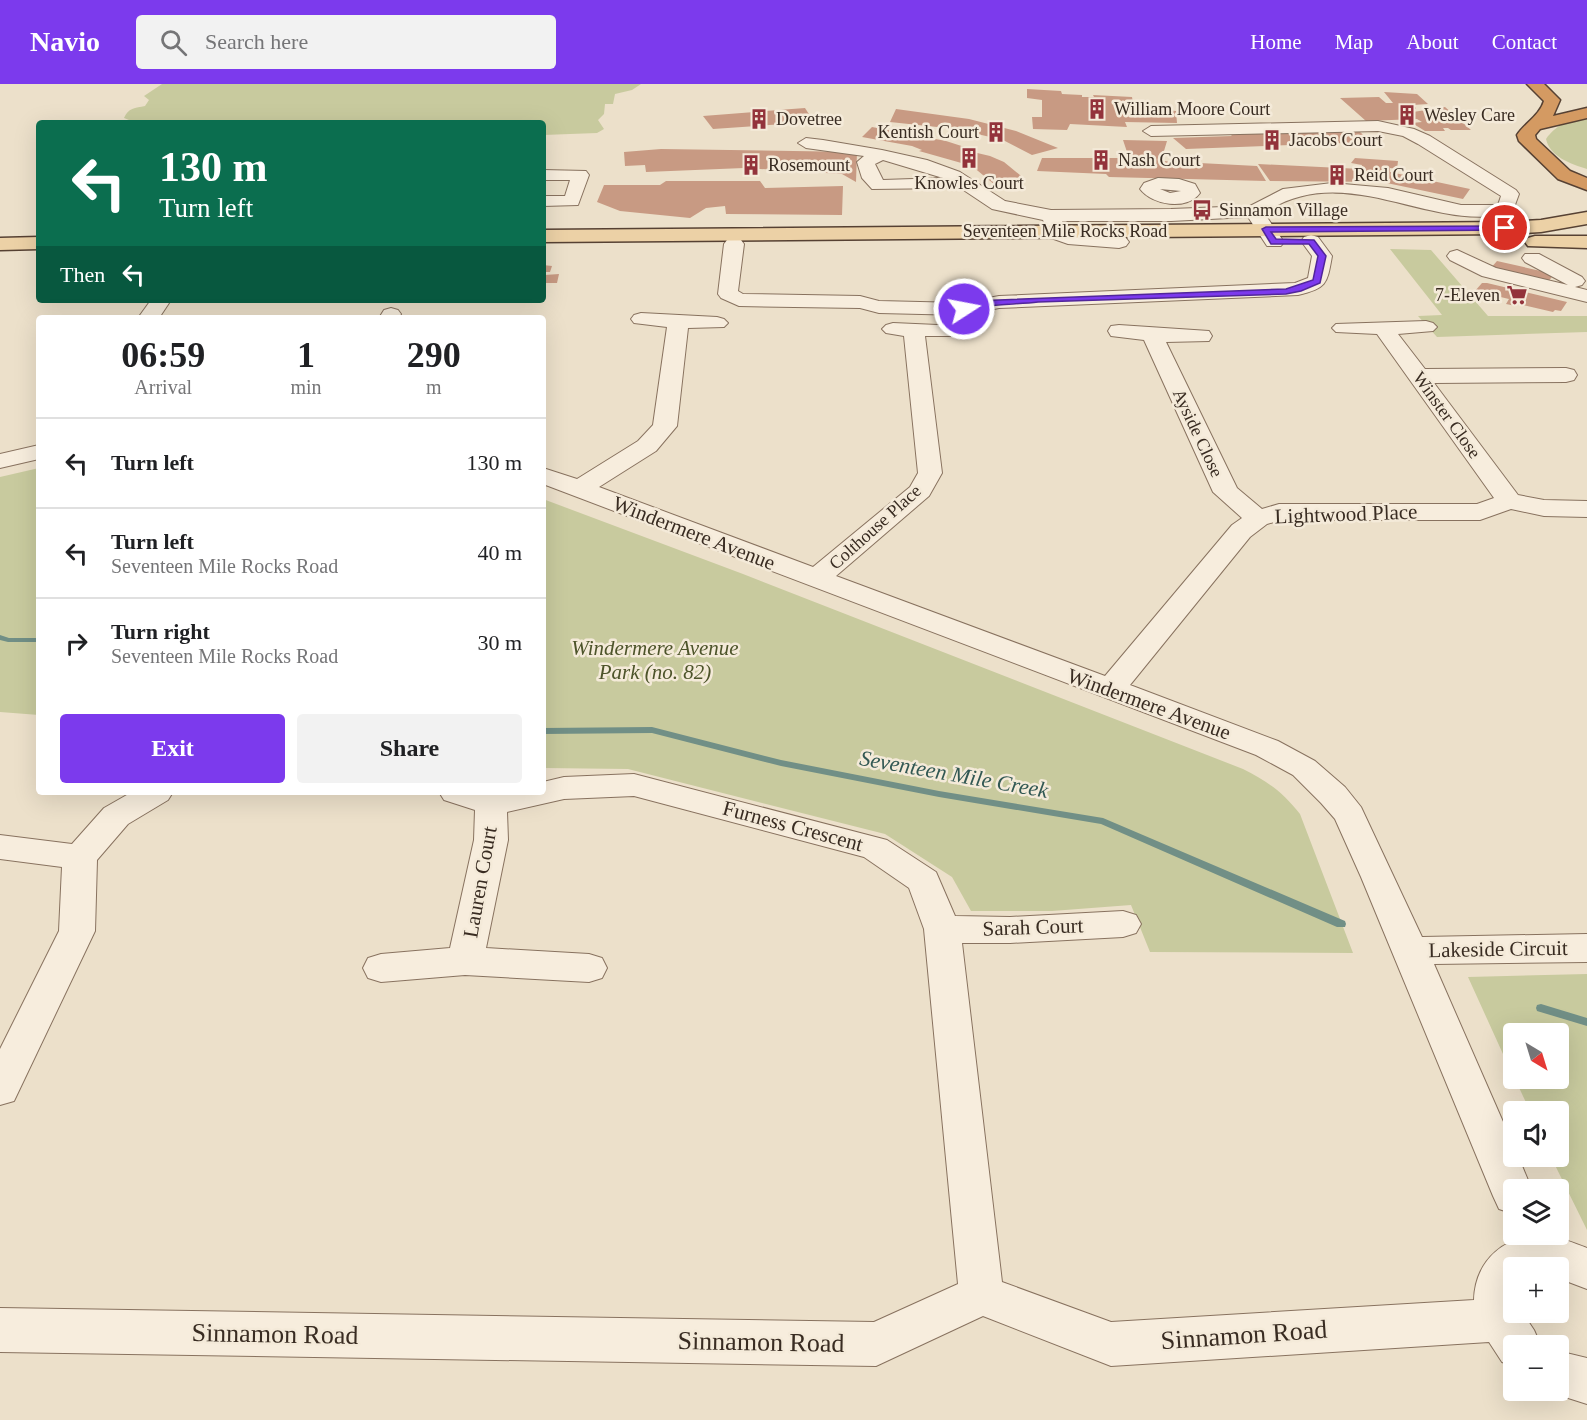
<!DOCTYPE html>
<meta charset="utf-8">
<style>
body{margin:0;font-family:"Times New Roman",serif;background:#f2f2f2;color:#202124;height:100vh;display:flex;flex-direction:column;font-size:22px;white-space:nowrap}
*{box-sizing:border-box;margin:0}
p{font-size:20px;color:#757577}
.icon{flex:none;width:33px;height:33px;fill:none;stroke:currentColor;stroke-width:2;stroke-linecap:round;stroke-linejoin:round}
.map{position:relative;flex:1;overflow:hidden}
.details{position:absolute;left:36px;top:231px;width:510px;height:480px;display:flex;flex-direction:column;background:#fff;border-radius:6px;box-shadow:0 6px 24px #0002}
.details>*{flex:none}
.hud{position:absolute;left:36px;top:36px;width:510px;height:183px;border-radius:6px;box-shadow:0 6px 24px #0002;background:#0b6e4f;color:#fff;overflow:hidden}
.needle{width:39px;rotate:142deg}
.fabs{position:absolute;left:1503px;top:939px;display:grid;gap:12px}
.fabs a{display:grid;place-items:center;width:66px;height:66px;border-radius:6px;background:#fff;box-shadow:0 6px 24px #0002;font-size:30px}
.pin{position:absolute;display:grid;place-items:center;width:51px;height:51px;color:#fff;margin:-26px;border:3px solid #fff;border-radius:50%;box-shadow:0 2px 6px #0007}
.me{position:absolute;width:66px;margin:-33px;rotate:79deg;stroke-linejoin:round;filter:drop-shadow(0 0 4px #0008)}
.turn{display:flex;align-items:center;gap:21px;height:126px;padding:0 24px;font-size:27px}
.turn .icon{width:78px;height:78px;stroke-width:2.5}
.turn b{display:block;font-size:42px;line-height:51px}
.then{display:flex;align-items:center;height:57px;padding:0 24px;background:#0003;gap:12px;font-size:22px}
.eta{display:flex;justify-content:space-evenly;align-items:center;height:102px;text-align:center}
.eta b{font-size:36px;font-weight:700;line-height:42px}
.primary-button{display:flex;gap:12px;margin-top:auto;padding:12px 24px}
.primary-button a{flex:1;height:69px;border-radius:6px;background:#7c3aed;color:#fff;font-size:24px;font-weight:700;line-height:69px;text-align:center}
.primary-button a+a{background:#f2f2f2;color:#202124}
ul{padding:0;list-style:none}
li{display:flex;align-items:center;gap:18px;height:90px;padding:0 24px;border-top:2px solid #e0e0e0}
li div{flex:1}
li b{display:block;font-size:22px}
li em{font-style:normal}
header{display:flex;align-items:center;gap:36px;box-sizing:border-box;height:84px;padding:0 30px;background:#7c3aed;color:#fff}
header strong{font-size:28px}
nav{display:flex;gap:33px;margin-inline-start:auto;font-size:21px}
.search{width:420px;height:54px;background:#f2f2f2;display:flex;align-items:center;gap:15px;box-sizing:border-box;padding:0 21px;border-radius:6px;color:#757577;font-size:22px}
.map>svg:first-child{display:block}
.green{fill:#c8ca9e}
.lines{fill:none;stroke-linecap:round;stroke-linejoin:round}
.stream{fill:#718f86;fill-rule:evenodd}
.building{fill:#c89a83}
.minor-casing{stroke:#88725f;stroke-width:2}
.major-casing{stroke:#564133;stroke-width:3}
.highway-casing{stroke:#564133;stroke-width:3}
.minor{fill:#f7eddd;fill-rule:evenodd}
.major{fill:#ecd1a6;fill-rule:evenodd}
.highway{fill:#d49a62;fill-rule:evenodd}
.route{fill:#7c3aed;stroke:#51269a;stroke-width:1.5}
.labels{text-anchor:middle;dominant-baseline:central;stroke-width:5;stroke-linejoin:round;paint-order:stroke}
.far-poi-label{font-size:18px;fill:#392c22;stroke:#f4ead9;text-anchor:start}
.far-street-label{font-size:18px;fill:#392c22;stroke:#f4ead9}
.street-label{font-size:21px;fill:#392c22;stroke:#f4ead9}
.park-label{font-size:21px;font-style:italic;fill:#4d542a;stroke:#f4ead9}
.water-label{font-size:22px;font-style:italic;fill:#325853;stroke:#f4ead9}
.near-street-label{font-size:26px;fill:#392c22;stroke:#f4ead9}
</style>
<header>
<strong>Navio</strong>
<div class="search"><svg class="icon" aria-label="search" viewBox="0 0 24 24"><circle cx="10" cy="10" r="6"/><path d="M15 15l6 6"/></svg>Search here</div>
<nav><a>Home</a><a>Map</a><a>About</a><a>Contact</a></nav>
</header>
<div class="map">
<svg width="1587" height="1336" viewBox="0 0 1587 1336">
<rect width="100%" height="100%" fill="#ece0ca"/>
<g class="green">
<path d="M162,0H641L632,6L615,10L613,20H605L604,30L598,36L604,45L597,49L543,51V39H128L129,36L124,34C128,24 135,24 145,22L149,16L144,12Z"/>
<path d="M1587,35V85C1571,80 1550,73 1546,55C1556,40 1570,36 1587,35Z"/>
<path d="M1390,165L1431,166L1488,232H1587V248L1437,253L1418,232L1442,231Z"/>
<path d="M39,384V631L0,628V393Z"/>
<path d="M543,415L743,490L1243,685C1268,698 1282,707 1300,730L1353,869L1150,868L1131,821L1052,827H971L952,793L885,750L628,685L543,684Z"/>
<path d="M1587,890V1146L1551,1073L1558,1072V1028L1530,1027L1515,995L1558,994V950H1514L1513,992L1468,893Z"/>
</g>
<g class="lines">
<g class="stream">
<path d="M0,551L9,554H39V558H8L0,556Z"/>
<path d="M652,643L781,676L939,707L1103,734L1345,837L1346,840L1345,843H1337L1101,740L939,713L781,682L652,649L543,650V644Z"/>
<path d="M1541,920L1587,934V942L1537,927L1536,924L1537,921Z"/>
</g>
</g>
<g class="building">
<path d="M1027,5L1061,7L1062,10L1082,11V13H1094L1093,11L1132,13L1133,19H1128V22L1176,27L1177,39L1125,38L1127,43L1070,40L1067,46L1033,45L1032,33H1042V16L1027,14Z"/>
<path d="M1384,8L1417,10L1428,20L1413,21L1416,24L1413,28L1445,23L1471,46H1451L1448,44H1443L1445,47H1425L1412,39L1422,38L1417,35L1366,37L1340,14L1379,13L1386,19H1393Z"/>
<path d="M805,24L814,38L713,45L703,32Z"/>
<path d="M896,25L969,35L1016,47L1058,64L1032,71L1003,56L956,45L890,38Z"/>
<path d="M872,43L946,57L977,67L973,68L990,72L1004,78L1026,96L995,101L972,82L919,67L922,66L912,62L862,53Z"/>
<path d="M1303,46L1306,49L1360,48L1371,58L1186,65L1173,54L1232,52L1229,49Z"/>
<path d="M1123,56L1167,57L1161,77L1257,82L1266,97L1109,93L1106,90L1037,87L1042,74H1129Z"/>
<path d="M661,65L857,68L856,98L842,90L744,84L646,88L645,81L625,82L624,68Z"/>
<path d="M1355,74L1398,77L1397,85L1390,84V88L1470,105L1463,115L1382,98L1270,97L1258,80L1361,85L1362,81L1351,79Z"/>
<path d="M666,97H760L765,104L843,102L842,131L726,130L725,122L706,124L690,134L620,127L597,118L604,101H660Z"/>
<path d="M1497,177L1554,190L1548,198L1490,185Z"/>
<path d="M543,181L552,182L550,188H546L545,191L559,190L557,199H543Z"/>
<path d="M1482,199H1487L1567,218L1561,227L1555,226L1553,228L1518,220L1516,222L1506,220L1509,215L1475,207Z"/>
</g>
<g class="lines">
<g class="minor-casing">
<g id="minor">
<path d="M1378,37L1414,45L1430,52L1516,106L1519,110L1512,129C1429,150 1347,74 1264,129L1284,158L1281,162H1267L1248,133L1171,137H1062L1066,147L1071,149L1119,152L1126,154L1129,158L1126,162L1119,164L1068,160L1051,154L1043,136L992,125L956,101L949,104L872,105L862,94L857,78L864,72L806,64L798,59L806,54L823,56L882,66L927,76L960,88L1005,117L1051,126L1171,125L1250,122L1283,105L1332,99L1388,104L1461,121H1498L1501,112L1418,60L1403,52L1378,47L1151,52L1143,47L1151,42ZM883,76L943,94L883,96L875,80Z"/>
<path d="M543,86L586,87L589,91L578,121L543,122V112H565L570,96H543Z"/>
<path d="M1158,94L1179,95L1195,100L1200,109C1187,127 1152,121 1140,105L1144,99ZM1160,105L1181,107L1170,109Z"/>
<path d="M1311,151L1318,153L1332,172C1327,200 1327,204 1298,211L999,224L964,231L879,229L860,224L739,222L721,214L718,210L724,160L727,156H741L744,160L738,207L743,210L860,212L879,217L961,219L999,212L1295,199L1308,194L1312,172L1301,157L1304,153Z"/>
<path d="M1457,166L1496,184L1568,201L1525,178L1522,174L1525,170H1539L1582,193L1585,197L1582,201L1575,203L1587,206V218L1482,192L1450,176L1447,172L1450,168Z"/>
<path d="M151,216H171L159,234H138Z"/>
<path d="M391,224L398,226L401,230L399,234H379L384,226Z"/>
<path d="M641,229L717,233L724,235L728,239L724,243L688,244L677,342L656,367L599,403L813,483L910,403L918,389L904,252L886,249L882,245L886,241L893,239L960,242L963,247L960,252H925L942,389L929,412L836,492L1105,592L1232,441L1242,434L1213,408L1144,256L1111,252L1108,247L1111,242L1119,241L1209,247L1212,252L1209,257L1166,258L1237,404L1262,425L1279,420H1477L1494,414L1377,250L1336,248L1332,244L1336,240L1426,237L1433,239L1437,243L1433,247L1398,250L1425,285L1566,284L1574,286L1577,291L1574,296L1566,298L1434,299L1518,411L1544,416L1587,417V433L1544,432L1511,425L1480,436H1281L1267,440L1250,453L1130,601L1278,657L1315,677L1345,703L1361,723L1422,853L1587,850V878L1434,880L1514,1063V1072H1518L1532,1106H1514V1130L1499,1125L1493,1112L1361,793L1335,735L1321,719L1293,691L1256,671L543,400V384L577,395L638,357L653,341L667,243L634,239L631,235L634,231Z"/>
<path d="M39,361V375L0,384V370Z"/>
<path d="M634,690L887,756L936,788L955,832L1010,833L1123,827L1136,831L1141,840L1136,849L1123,853L1010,859H962L1002,1198L1111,1238L1474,1216C1475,1176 1506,1149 1546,1152C1560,1153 1574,1159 1587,1164V1205L1558,1194V1184H1514V1228H1522L1534,1246L1541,1262H1514V1282L1502,1278L1489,1258L1111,1282L983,1232L876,1282L0,1268V1224L874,1238L958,1200L924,845L909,804L864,773L634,712L564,715L507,728L508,756L486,864L589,870L602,874L607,884L602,894L589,898L465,891L381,898L368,894L363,884L368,874L381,870L450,864L474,756L475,726L444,716L439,708H543V698L564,693Z"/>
<path d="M132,708H173L168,716L128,740L97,776L95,847L14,1017L0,1021V965L59,847L62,783L0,775V751L72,760L104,724Z"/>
<path d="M1558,1267L1587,1274V1320L1543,1306H1558Z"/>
</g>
</g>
<g class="major-casing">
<g id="major">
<path d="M1587,128V140L1541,148L1505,150L543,158V146L1505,138L1541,136Z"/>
<path d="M1535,152H1587V164L1528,162L1525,158L1528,154Z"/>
<path d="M39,153V165L0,166V154Z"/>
</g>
</g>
<g class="highway-casing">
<path id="highway" d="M1527,0H1544L1560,16L1553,32L1587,24V34L1540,45L1535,51L1536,55L1570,87L1587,94V106L1558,95L1519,57L1517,51C1525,39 1540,31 1544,17Z"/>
</g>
<use href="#minor" class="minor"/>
<use href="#major" class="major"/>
<use href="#highway" class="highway"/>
</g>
<path class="route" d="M1505,142H1508V146L1271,148L1276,155L1314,156L1326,172L1320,199L1301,207L1286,210L1038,218C1013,221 987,219 964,227L959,225L973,217L1286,205L1313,196L1318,172L1309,160H1271L1262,145L1266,143Z"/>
<defs>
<g id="building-bare" transform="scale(1.62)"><path d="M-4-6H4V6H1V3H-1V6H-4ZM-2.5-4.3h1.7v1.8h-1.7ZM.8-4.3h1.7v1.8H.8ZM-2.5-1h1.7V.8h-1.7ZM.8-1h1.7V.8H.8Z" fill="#93333b" stroke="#f4ead9" stroke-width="2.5" paint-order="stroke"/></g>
<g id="bus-bare" transform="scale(1.62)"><path d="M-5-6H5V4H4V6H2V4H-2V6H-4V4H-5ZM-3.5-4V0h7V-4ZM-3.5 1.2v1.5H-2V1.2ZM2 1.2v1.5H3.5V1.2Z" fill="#93333b" stroke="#f4ead9" stroke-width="2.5" paint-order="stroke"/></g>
<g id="supermarket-bare" transform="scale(1.62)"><path d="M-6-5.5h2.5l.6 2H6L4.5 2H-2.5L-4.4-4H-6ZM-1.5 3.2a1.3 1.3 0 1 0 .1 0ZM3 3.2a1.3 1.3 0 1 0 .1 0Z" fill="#93333b" stroke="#f4ead9" stroke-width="2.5" paint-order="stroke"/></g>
</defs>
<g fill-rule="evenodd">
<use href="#building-bare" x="1097" y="25"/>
<use href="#building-bare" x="1407" y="31"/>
<use href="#building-bare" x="759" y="35"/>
<use href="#building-bare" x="996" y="48"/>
<use href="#building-bare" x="1272" y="56"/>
<use href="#building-bare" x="969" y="74"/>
<use href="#building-bare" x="1101" y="76"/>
<use href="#building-bare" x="751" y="81"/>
<use href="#building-bare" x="1337" y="91"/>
<use href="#bus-bare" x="1202" y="126"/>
<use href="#supermarket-bare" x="1517" y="211"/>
</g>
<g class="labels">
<g class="far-poi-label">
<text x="1114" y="25">William Moore Court</text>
<text x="1424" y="31">Wesley Care</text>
<text x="776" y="35">Dovetree</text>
<text x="979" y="48" text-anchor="end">Kentish Court</text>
<text x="1289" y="56">Jacobs Court</text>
<text x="1118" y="76">Nash Court</text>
<text x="768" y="81">Rosemount</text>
<text x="1354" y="91">Reid Court</text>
<text x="969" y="99" text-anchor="middle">Knowles Court</text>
<text x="1219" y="126">Sinnamon Village</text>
<text x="1500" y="211" text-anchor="end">7-Eleven</text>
</g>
<g class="far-street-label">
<text x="1065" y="147">Seventeen Mile Rocks Road</text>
<text transform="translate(1447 331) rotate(54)">Winster Close</text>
<text transform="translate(1198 349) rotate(65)">Ayside Close</text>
<text transform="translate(875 443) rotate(-42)">Colthouse Place</text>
</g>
<g class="street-label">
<text transform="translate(1346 430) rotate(-2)">Lightwood Place</text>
<text transform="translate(694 449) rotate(21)">Windermere Avenue</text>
<text transform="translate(1149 620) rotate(20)">Windermere Avenue</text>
<text transform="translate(793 742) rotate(15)">Furness Crescent</text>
<text transform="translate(480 798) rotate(-80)">Lauren Court</text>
<text transform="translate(1033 843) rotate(-2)">Sarah Court</text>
<text transform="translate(1498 865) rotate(-1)">Lakeside Circuit</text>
</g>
<g class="park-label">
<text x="655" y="564">Windermere Avenue<tspan x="655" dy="24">Park (no. 82)</tspan></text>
</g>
<g class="water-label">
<text transform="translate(954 690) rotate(10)">Seventeen Mile Creek</text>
</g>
<g class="near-street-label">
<text transform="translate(275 1250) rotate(1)">Sinnamon Road</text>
<text transform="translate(1244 1251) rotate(-4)">Sinnamon Road</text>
<text transform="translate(761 1258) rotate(1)">Sinnamon Road</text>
</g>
</g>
</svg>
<div class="fabs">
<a><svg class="needle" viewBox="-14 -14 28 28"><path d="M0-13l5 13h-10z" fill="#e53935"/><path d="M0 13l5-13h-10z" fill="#757577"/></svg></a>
<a><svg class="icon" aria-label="sound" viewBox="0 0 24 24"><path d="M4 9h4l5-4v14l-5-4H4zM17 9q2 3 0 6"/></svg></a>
<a><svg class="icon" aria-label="layers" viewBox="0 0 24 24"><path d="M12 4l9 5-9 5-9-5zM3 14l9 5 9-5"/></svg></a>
<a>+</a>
<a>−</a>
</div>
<div class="pin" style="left:1505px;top:144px;background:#d93025"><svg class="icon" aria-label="arrive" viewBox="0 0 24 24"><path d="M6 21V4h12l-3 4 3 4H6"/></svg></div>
<svg class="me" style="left:964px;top:225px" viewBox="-20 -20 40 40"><circle r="17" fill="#7c3aed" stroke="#fff" stroke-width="3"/><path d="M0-11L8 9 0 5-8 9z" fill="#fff"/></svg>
<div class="hud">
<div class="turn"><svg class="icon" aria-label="left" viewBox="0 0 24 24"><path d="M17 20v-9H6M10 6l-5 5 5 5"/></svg><div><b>130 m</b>Turn left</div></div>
<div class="then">Then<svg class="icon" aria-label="left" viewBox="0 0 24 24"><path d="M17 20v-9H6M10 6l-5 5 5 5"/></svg></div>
</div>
<section class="details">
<div class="eta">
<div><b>06:59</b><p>Arrival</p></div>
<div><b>1</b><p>min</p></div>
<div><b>290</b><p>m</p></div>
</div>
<ul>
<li><svg class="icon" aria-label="left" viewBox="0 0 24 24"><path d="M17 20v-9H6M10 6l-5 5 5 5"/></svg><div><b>Turn left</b></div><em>130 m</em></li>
<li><svg class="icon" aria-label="left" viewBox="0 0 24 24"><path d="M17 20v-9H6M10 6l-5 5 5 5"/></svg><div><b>Turn left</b><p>Seventeen Mile Rocks Road</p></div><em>40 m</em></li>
<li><svg class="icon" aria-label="right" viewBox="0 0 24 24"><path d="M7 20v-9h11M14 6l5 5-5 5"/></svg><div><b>Turn right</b><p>Seventeen Mile Rocks Road</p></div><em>30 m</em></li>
</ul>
<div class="primary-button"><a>Exit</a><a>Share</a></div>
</section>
</div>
